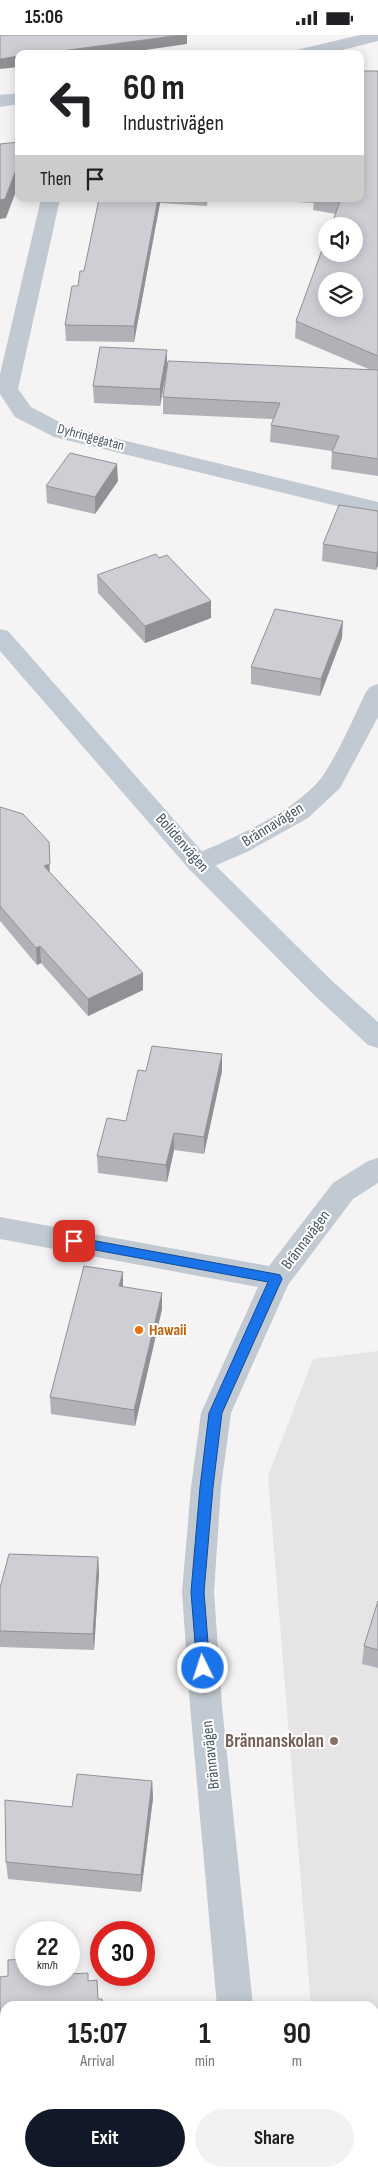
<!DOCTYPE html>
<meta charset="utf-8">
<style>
body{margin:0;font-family:"Sofia Sans Condensed",sans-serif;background:#f2f2f2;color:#202124;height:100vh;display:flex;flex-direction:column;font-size:19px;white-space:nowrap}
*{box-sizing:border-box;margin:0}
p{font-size:16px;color:#757577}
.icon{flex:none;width:28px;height:28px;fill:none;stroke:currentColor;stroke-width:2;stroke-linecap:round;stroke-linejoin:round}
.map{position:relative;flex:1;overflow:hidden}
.panel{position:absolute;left:0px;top:1966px;width:379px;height:176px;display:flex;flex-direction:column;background:#fff;border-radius:15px 15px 0 0;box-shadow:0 2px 12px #0003}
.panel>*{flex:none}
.banner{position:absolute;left:15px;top:15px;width:349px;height:152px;border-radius:10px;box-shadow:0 2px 12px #0003;background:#fff;color:#202124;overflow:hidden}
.controls{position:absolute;left:318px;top:182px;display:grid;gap:10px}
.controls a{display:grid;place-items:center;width:45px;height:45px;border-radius:50%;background:#fff;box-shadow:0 2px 12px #0003;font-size:25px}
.speed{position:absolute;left:15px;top:1886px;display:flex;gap:10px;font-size:25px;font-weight:700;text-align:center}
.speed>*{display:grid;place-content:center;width:65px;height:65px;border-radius:50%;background:#fff;box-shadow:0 2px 12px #0003;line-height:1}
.speed small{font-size:12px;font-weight:400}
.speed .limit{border:8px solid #d22;background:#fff;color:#111}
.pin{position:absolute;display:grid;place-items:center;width:42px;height:42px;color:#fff;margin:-21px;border-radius:10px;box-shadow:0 2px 8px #0006}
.me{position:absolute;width:55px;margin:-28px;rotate:356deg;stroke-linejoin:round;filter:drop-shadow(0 0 4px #0008)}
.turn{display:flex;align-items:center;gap:18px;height:105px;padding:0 25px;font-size:22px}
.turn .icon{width:65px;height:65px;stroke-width:2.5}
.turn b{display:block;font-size:35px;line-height:42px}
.then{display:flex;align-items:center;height:48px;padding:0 25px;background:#0003;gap:10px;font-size:19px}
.eta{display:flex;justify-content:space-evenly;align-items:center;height:85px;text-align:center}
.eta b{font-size:30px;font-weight:700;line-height:35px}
.cta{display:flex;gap:10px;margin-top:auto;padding:10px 25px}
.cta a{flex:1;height:58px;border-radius:30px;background:#111827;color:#fff;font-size:20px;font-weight:700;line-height:58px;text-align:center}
.cta a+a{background:#f2f2f2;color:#202124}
.status{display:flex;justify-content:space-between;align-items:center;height:35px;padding:0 25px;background:#fff;direction:ltr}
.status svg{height:14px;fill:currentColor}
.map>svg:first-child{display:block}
.education{fill:#e6e4e5}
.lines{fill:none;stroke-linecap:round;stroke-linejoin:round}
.minor{fill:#c1cad2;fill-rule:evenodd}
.secondary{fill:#c1cbd6;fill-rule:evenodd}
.wall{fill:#b0b2b7}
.shaded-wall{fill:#909195}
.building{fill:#cdcfd5;stroke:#909195;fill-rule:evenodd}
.route{fill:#1a73e8;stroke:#114b97}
.food-dot{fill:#e8710a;stroke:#fff;stroke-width:2}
.education-dot{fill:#8d6e63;stroke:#fff;stroke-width:2}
.labels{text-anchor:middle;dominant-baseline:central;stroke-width:4;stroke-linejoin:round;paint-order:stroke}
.far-street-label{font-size:14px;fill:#4a5661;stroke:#fff}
.street-label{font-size:16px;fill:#4a5661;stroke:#fff}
.food-label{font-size:16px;font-weight:bold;fill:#c56008;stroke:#fff;text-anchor:start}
.near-education-label{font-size:19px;font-weight:bold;fill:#785e54;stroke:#fff;text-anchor:end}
</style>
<div class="status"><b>15:06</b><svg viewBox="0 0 49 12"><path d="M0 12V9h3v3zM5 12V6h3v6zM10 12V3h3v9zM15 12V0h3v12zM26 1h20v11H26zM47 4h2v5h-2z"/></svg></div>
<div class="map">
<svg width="378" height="2142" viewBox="0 0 378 2142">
<rect width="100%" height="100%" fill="#f5f3f3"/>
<path class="education" d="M378,1316V2142H324V2138H374V1971H311L268,1441L313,1324Z"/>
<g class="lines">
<g class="minor">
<path d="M360,0H378V6L326,19H293L296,15Z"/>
<path d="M19,58V69L0,72V60Z"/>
<path d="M41,164H60L18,354L31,372L69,392L378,467V481L54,402L15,382L0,359V339Z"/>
<path d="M378,649V682L340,753L308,783L247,817L207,834L198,837L189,834L185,828L189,822C231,804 294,778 322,742C338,719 354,682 366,657L370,652Z"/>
<path d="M378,1123V1148L353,1164L288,1250L231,1378L221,1452L214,1557L222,1671L253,1971H217L190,1671L182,1557L191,1452L201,1378L258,1252L0,1204V1182L269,1231L333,1148L368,1126Z"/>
<path d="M236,2138H273L275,2142H237Z"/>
</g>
<path class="secondary" d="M0,594L8,596L207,822L331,945L378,987V1013L368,1010L313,959L189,834L0,616Z"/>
</g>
<g class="wall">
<path d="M378,36V441L331,434L332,416L270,407L271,390L273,384L163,379V362L371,335L295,303L296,286L336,179L313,175L314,168L225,164H360Z"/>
<path d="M99,164H208L207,171L160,168L134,307L66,306L65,290L78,251L84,236Z"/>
<path d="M167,315V332L160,371L94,368L93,351Z"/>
<path d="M118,446L95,479L47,468L46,451Z"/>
<path d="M378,476V530L376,535L322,526L323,509Z"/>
<path d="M97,540L211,583L145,608L98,558Z"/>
<path d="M342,603L320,661L251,649V632Z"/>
<path d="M0,772L50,838L143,938V955L88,981L41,928L37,930L0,886Z"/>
<path d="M146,1036H222L204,1119L174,1115L167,1147L98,1138L97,1121L126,1086Z"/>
<path d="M123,1252L162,1274L135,1391L51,1379L50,1362Z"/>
<path d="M98,1522L99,1538L94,1615L0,1612V1553Z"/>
<path d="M378,1566V1633L362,1629L364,1611Z"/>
<path d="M152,1746L153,1763L141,1857L8,1844L6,1827L72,1772Z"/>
<path d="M88,1938V1946L98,1964L5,1971V2039H0V1942L26,1940H69Z"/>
<path d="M378,2000V2097L374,2096V2016Z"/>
</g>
<g class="shaded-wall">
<path d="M181,0H187V9L117,19H39Z"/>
<path d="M19,21V32L0,34V24Z"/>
<path d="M19,127V148L6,183L0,184V165Z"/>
<path d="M158,164H160V168L134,307V291Z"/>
<path d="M167,315V332L160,371V354Z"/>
<path d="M117,429L118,446L95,479V462Z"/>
<path d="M378,516V530L376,535L377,518Z"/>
<path d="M211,566V583L145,608V591Z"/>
<path d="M343,586L342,603L320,661L321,644Z"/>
<path d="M49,807L50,846L44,831Z"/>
<path d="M40,911L41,928L37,930L36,913Z"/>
<path d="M143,938V955L88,981V964Z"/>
<path d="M222,1019V1036L204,1119V1102Z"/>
<path d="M174,1098V1115L167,1147L166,1130Z"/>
<path d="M123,1237V1253L119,1251Z"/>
<path d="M162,1258V1274L135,1391L134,1375Z"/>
<path d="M98,1522L99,1538L94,1615L93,1599Z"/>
<path d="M152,1746L153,1763L141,1857V1840Z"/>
</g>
<g class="building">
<path d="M0,0H181L39,19H19V21L0,24Z"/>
<path d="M360,36H378V321L296,286L326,204V219H354V191H331L341,164H360ZM326,246H354V274H326Z"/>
<path d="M19,107V127L5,164L0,165V109Z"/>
<path d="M99,164H158L134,291L65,290L72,251H78L80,236H84Z"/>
<path d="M100,312L167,315L160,354L93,351Z"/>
<path d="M168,326L378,335V424L332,417L339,401L271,390L280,368L163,362Z"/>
<path d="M70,418L117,429L95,462L46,451Z"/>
<path d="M339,470L378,476V516L377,518L323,509Z"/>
<path d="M156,519L159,523L167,520L211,566L145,591L97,540Z"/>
<path d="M275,574L343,586L321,644L251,632Z"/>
<path d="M0,772L23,779L49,807L50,829L44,831L143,938L88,964L40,911L36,913L0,871Z"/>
<path d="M152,1011L222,1019L204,1102L174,1098L166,1130L97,1121L107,1083L126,1086L138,1035L146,1036Z"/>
<path d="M84,1231L123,1237L119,1251L162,1258L134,1375L50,1362Z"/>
<path d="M9,1519L98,1522L93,1599L0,1596V1553Z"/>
<path d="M378,1566V1615L364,1611Z"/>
<path d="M77,1739L152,1746L141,1840L6,1827L5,1765L72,1772Z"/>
<path d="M26,1924V1940H69V1939L88,1938V1946L97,1945L98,1964H102L103,1971H5V2025H0V1942L8,1941V1925Z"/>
<path d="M378,2000V2081L374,2080V2016Z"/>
<path d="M60,2138H84V2142H2Z"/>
</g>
<path class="route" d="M74,1202L276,1239L280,1240L282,1244L222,1378L213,1452L204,1557L210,1633L208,1637L203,1639L199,1637L197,1633L191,1557L200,1452L209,1378L268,1247L74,1211L68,1206Z"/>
<circle class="food-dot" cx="139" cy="1295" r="5"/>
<circle class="education-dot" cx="334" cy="1706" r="5"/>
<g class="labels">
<g class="far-street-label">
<text transform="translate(91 402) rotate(15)">Dyhringegatan</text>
</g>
<g class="street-label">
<text transform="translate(273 790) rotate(-32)">Brännavägen</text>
<text transform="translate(182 808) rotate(49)">Bolidenvägen</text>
<text transform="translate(306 1205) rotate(-53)">Brännavägen</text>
<text transform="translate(211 1720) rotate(-96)">Brännavägen</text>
</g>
<g class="food-label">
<text x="149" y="1295">Hawaii</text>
</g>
<g class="near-education-label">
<text x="324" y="1706">Brännanskolan</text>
</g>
</g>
</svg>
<div class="controls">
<a><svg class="icon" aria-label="sound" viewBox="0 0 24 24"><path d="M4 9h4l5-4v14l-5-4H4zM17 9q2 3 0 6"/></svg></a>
<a><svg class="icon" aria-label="layers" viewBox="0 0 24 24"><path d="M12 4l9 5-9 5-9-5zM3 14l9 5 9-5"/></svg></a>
</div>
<div class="speed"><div>22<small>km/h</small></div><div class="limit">30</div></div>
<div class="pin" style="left:74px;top:1206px;background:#d93025"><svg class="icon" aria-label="arrive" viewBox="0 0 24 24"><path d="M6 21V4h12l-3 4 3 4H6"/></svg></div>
<svg class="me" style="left:203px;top:1633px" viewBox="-20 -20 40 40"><circle r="17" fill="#1a73e8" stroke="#fff" stroke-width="3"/><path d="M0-11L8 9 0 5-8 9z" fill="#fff"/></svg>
<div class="banner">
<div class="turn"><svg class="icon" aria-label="left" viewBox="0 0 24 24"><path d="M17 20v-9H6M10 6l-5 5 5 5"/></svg><div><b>60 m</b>Industrivägen</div></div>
<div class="then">Then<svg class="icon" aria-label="arrive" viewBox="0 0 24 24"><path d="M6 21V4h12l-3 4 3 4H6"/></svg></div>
</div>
<section class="panel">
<div class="eta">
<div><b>15:07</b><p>Arrival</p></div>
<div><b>1</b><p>min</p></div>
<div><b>90</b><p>m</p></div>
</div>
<div class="cta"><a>Exit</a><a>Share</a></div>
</section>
</div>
